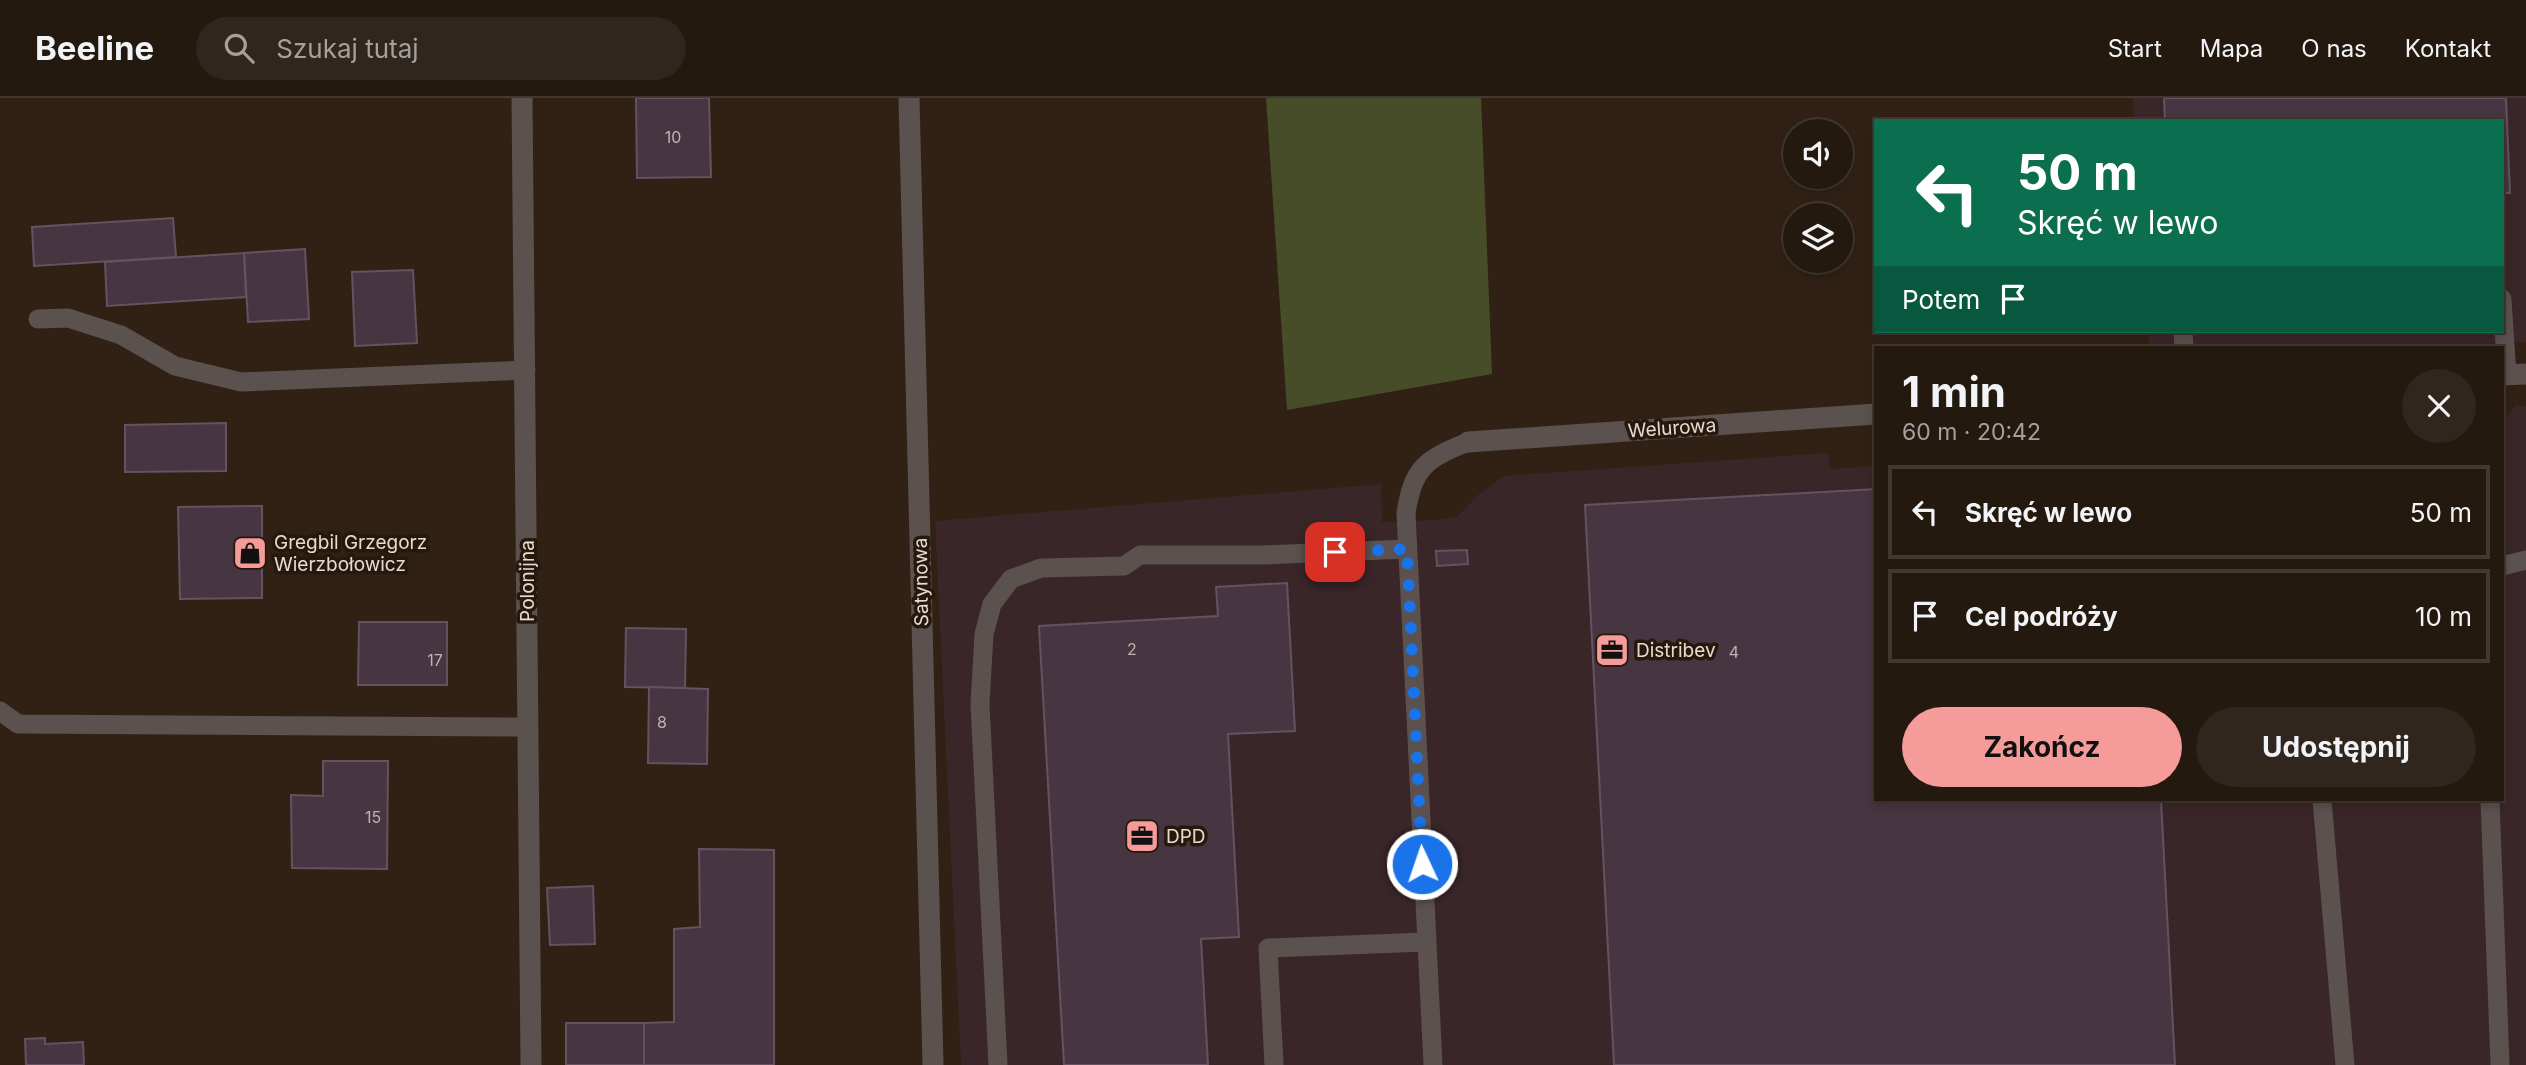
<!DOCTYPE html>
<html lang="pl">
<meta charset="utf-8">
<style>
body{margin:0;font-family:Inter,sans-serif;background:#30261d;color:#f1f3f6;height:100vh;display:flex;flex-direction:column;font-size:26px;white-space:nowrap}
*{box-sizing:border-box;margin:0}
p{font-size:23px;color:#a3a09e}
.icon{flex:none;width:38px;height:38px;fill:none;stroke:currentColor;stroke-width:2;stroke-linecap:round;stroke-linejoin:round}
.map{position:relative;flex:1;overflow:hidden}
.drawer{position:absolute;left:1874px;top:248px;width:630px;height:455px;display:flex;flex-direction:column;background:#24190f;border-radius:0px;box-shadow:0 4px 10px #0003,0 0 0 2px #41382f}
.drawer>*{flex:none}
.banner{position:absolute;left:1874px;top:21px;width:630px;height:214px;border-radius:0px;box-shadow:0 4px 10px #0003,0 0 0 2px #41382f;background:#0b6e4f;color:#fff;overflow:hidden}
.buttons{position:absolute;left:1783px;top:21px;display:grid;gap:14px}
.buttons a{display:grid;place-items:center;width:70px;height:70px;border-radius:50%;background:#24190f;box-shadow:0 4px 10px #0003,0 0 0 2px #41382f;font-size:35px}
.pin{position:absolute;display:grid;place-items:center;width:60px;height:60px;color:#fff;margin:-30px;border-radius:14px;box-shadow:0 4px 10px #0006}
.me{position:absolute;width:77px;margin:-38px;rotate:357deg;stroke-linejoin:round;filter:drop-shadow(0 0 5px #0008)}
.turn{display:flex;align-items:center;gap:24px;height:147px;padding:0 28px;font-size:32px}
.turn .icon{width:91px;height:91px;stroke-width:2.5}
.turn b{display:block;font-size:49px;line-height:60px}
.then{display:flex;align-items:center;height:66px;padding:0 28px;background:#0003;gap:14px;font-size:26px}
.round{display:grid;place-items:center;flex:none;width:74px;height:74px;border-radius:37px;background:#30261d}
.head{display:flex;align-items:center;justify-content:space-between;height:119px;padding:0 28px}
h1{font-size:42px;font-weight:700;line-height:52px}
.primary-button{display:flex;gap:14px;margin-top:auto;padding:14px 28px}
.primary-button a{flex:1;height:80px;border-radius:42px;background:#f59b99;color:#111;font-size:28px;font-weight:700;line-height:80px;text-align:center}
.primary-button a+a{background:#30261d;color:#f1f3f6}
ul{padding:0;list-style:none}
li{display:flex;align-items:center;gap:21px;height:94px;margin:0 14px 10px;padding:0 14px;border:4px solid #41382f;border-radius:0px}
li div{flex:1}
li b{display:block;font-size:26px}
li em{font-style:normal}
header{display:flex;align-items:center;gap:42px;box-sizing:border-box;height:98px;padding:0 35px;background:#24190f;border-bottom:2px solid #41382f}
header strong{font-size:33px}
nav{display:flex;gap:38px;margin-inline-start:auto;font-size:24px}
.search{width:490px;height:63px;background:#30261d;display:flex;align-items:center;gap:18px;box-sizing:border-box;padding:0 24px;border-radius:38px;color:#a3a09e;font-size:26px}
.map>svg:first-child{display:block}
.industrial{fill:#3a2629}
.green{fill:#464d28}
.building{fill:#473542;stroke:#645260;stroke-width:2}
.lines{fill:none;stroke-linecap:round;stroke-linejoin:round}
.service{stroke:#5b514e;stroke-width:19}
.minor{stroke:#5b514e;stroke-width:21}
.route{stroke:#1a73e8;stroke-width:12;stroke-dasharray:0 21.6}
.labels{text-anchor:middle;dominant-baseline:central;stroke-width:7;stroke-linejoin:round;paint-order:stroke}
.number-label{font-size:16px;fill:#beb2ae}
.street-label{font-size:19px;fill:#e5dbd2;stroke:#26180b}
.poi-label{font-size:19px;fill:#e5dbd2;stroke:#26180b;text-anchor:start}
</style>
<header>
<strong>Beeline</strong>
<div class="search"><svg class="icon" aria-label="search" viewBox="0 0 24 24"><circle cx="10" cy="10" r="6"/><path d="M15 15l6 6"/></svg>Szukaj tutaj</div>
<nav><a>Start</a><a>Mapa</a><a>O nas</a><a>Kontakt</a></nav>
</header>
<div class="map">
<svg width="2526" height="967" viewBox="0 0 2526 967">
<rect width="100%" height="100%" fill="#302114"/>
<g class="industrial">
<path d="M2133,0H2526V244L2400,250H2149L2148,233H2502V23H2134Z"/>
<path d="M2515,308H2526V967H961L935,423L1381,386L1382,424L1439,422L1457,419L1478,397L1504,378L1828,355L1830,371L1876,368V702H2502L2503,322Z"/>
</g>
<path class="green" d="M1266,0H1481L1492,276L1287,312Z"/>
<g class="building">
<path d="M636,0H709L711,79L637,80Z"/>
<path d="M2164,0H2506L2510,95H2502V23H2165Z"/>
<path d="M173,120L176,159L34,168L32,129Z"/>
<path d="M305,151L309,221L248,224L244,155Z"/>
<path d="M244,155L246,199L107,208L105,164Z"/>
<path d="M413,172L417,245L355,248L352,174Z"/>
<path d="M226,325V373L125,374V327Z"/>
<path d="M1876,391V702H2161L2175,967H1614L1585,407Z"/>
<path d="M262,408V500L180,501L178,409Z"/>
<path d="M1467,452L1468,466L1437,468L1436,453Z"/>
<path d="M1287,485L1295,633L1228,636L1239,839L1201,841L1208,967H1064L1039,528L1218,518L1216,489Z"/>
<path d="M359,524H447V587H358Z"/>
<path d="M626,530L686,531L685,590L625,589Z"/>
<path d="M649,589L708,591L707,666L648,665Z"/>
<path d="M323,663H388L387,771L292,770L291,697L323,698Z"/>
<path d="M699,751L774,752V967H644V925L674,924V831L700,829Z"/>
<path d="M593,788L595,846L550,847L547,790Z"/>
<rect x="566" y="925" width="78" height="42"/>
<path d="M45,940V946L83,944L84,967H26L25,941Z"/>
</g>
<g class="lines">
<g class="service">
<path d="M2502,201L2507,277"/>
<path d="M38,221L68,220L121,237L175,268L241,284L526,272"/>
<path d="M2183,233L2184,250"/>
<path d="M2502,468L2526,462"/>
<path d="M0,613L18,626L528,629"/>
<path d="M2322,702L2345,967"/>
<path d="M2490,702L2500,967"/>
<path d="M998,967L980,606L984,536L992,506L1011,481L1041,470L1124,468L1140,457H1263L1407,451"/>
<path d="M1274,967L1268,850L1425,844"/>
<path d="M1433,967L1406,415C1413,369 1426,361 1468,344"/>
</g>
<g class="minor">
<path d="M522,0L531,967"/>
<path d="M909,0L933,967"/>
<path d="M2502,277L2526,276"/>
<path d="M1468,344L1876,316"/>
</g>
</g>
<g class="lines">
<path class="route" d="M1335,454L1407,451L1422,766"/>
</g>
<defs>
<g id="shop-square" transform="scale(1.75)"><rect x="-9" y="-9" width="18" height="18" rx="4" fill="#f59b99" stroke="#26180b"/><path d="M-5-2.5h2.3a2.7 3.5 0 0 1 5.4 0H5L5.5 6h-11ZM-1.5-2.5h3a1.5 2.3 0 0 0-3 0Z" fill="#111"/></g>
<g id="office-square" transform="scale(1.75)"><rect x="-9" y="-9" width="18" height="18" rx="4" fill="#f59b99" stroke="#26180b"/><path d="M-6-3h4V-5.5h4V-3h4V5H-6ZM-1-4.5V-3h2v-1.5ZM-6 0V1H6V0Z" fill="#111"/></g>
</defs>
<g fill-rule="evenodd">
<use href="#shop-square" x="250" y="455"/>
<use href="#office-square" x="1612" y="552"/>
<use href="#office-square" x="1142" y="738"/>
</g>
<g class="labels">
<g class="number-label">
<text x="673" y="39">10</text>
<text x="1132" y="551">2</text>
<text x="1734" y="554">4</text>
<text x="435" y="562">17</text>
<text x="662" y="624">8</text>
<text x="373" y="719">15</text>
</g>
<g class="street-label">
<text transform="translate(1672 330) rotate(-4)">Welurowa</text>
<text transform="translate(527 483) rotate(-90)">Polonijna</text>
<text transform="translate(921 484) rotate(-91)">Satynowa</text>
</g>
<g class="poi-label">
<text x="274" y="444">Gregbil Grzegorz<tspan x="274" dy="22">Wierzbołowicz</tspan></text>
<text x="1636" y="552">Distribev</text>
<text x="1166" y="738">DPD</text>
</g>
</g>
</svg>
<div class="buttons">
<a><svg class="icon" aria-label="sound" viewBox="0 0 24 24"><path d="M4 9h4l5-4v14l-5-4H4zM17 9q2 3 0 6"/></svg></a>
<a><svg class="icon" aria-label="layers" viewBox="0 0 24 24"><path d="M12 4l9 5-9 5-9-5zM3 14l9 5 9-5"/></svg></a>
</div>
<div class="pin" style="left:1335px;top:454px;background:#d93025"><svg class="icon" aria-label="arrive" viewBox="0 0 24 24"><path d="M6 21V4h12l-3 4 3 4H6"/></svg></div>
<svg class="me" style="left:1422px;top:766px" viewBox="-20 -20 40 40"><circle r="17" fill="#1a73e8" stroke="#fff" stroke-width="3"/><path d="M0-11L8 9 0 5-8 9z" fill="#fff"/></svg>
<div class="banner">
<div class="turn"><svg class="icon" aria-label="left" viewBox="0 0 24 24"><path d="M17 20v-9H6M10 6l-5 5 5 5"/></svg><div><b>50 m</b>Skręć w lewo</div></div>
<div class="then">Potem<svg class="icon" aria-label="arrive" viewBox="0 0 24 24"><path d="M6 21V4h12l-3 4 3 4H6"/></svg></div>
</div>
<section class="drawer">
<div class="head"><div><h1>1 min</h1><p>60 m · 20:42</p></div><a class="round"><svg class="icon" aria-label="close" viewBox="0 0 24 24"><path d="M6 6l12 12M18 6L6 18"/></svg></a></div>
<ul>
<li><svg class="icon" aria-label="left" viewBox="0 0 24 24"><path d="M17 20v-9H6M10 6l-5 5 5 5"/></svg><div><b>Skręć w lewo</b></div><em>50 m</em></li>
<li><svg class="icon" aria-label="arrive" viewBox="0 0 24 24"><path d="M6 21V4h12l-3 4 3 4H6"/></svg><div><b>Cel podróży</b></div><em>10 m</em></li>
</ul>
<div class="primary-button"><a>Zakończ</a><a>Udostępnij</a></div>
</section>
</div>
